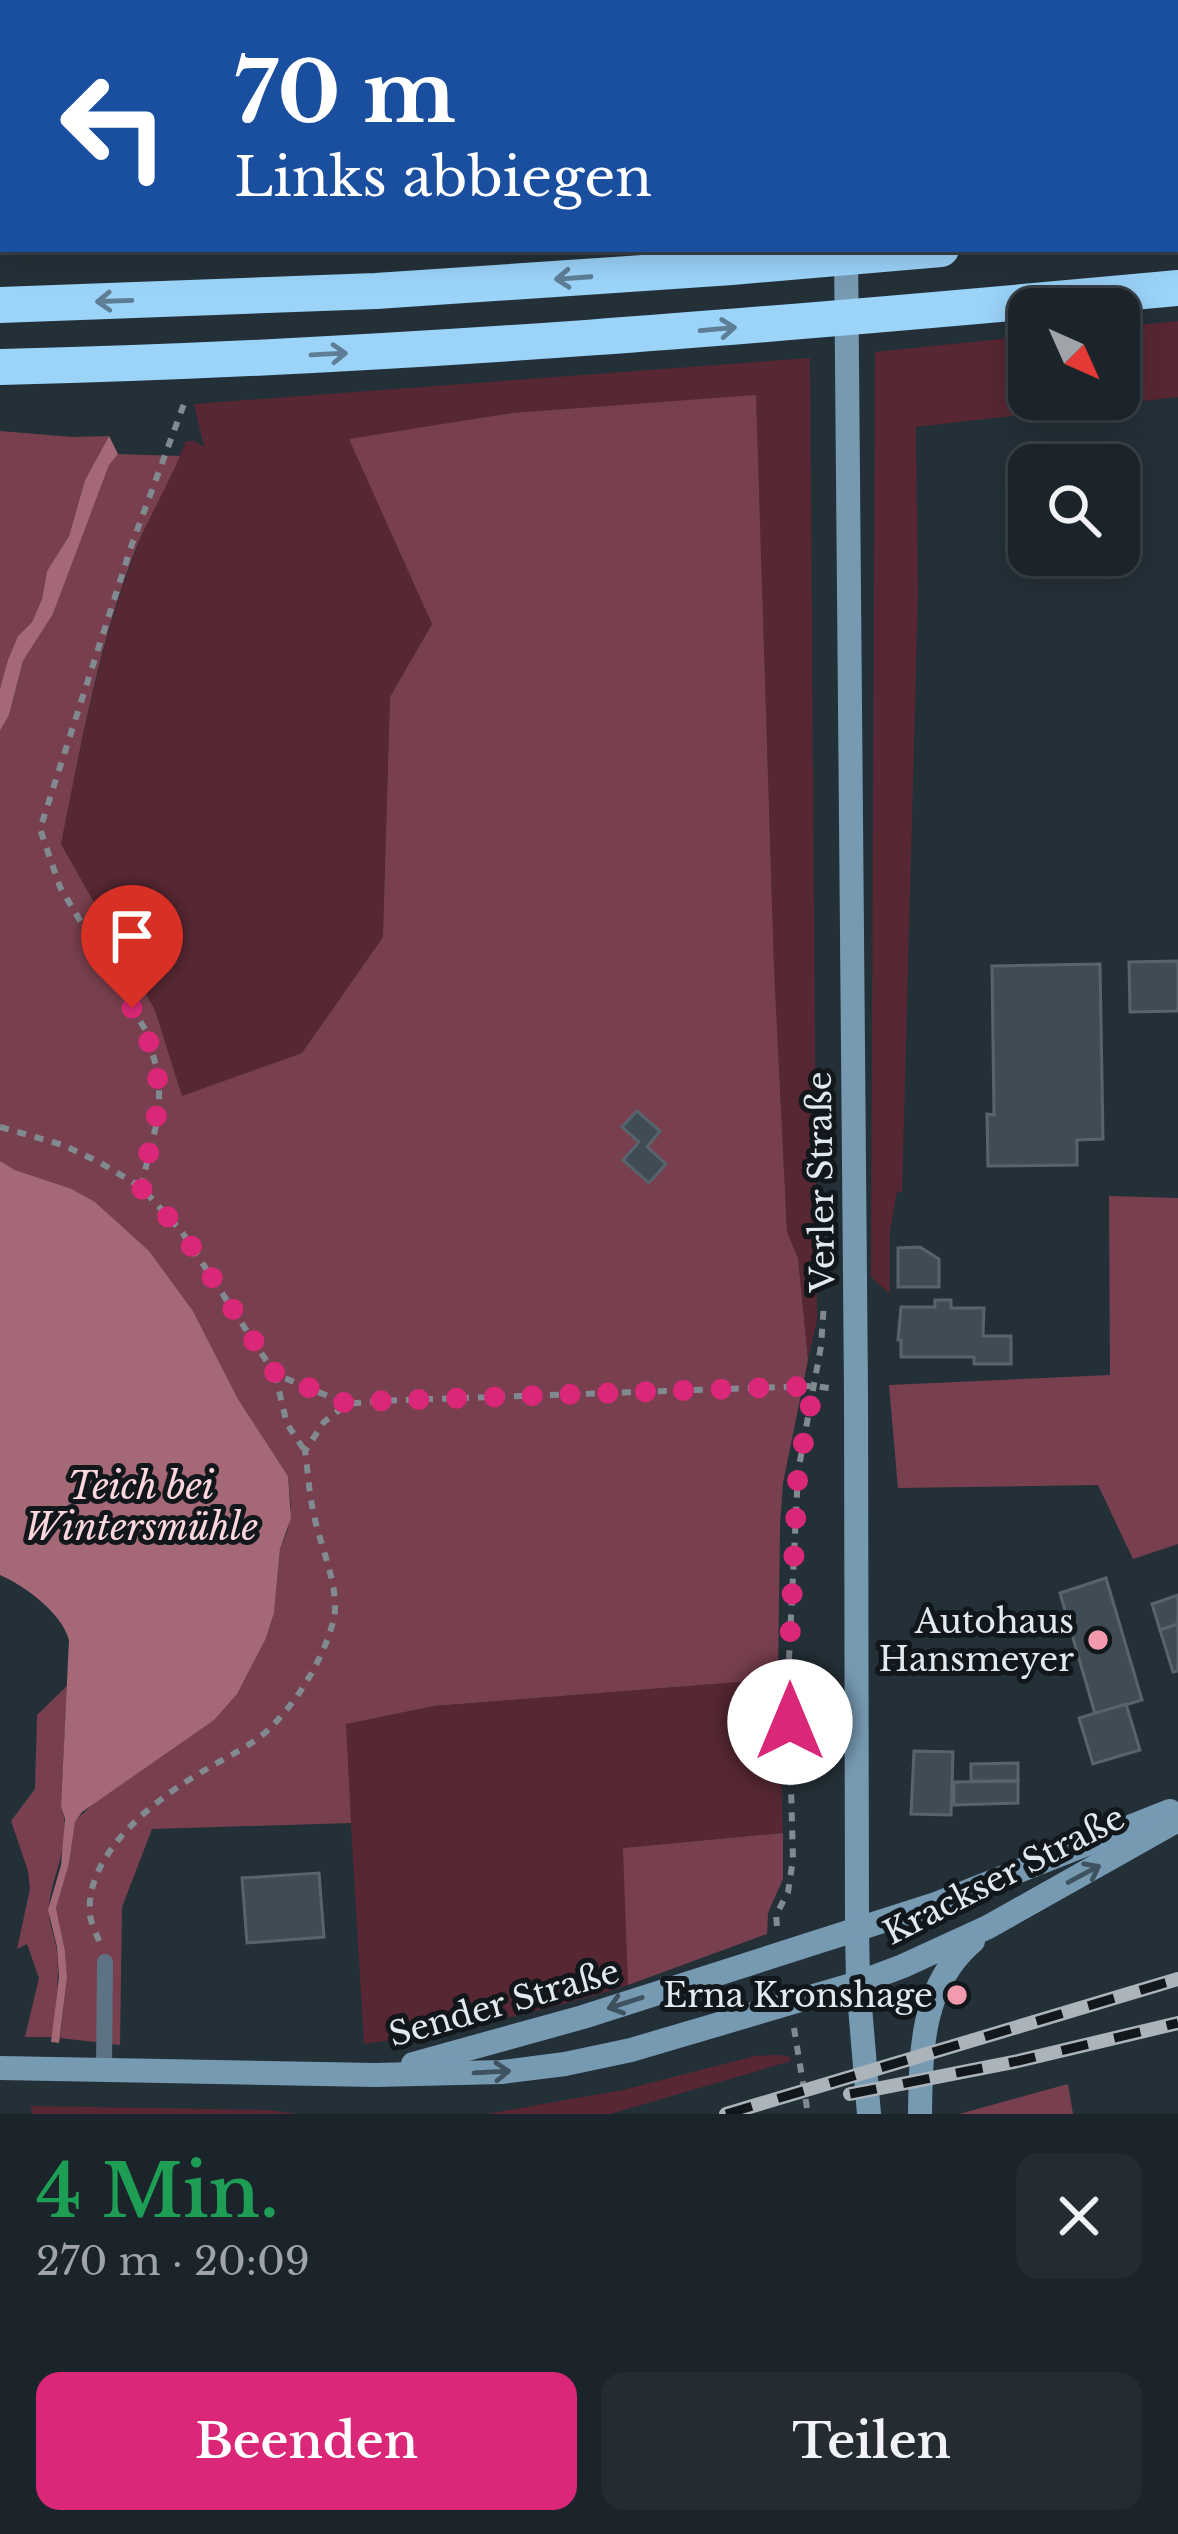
<!DOCTYPE html>
<html lang="de">
<meta charset="utf-8">
<style>
body{margin:0;font-family:"Libre Baskerville",serif;background:#242c32;color:#f1f3f6;height:100vh;display:flex;flex-direction:column;font-size:45px;white-space:nowrap}
*{box-sizing:border-box;margin:0}
p{font-size:39px;color:#a0a4a8}
.icon{flex:none;width:66px;height:66px;fill:none;stroke:currentColor;stroke-width:2;stroke-linecap:round;stroke-linejoin:round}
.map{position:relative;height:2114px;overflow:hidden}
.side{display:flex;flex-direction:column;background:#1b242a;flex:1}
.side>*{flex:none}
.top-card{position:absolute;left:0px;top:0px;width:1179px;height:252px;box-shadow:0 6px 30px #0003,0 0 0 3px #394147;background:#1a4fa0;color:#fff;overflow:hidden}
.needle{width:78px;rotate:135deg}
.tools{position:absolute;left:1008px;top:288px;display:grid;gap:24px}
.tools a{display:grid;place-items:center;width:132px;height:132px;border-radius:24px;background:#1b242a;box-shadow:0 6px 30px #0003,0 0 0 3px #394147;font-size:60px}
.pin{position:absolute;display:grid;place-items:center;width:102px;height:102px;color:#fff;margin:-123px -51px;border-radius:50% 50% 50% 0;rotate:-45deg;box-shadow:0 0 12px #0007}
.pin .icon{rotate:45deg}
.me{position:absolute;width:132px;margin:-66px;rotate:0deg;stroke-linejoin:round;filter:drop-shadow(0 0 9px #0008)}
.turn{display:flex;align-items:center;gap:42px;height:252px;padding:0 36px;font-size:54px}
.turn .icon{width:156px;height:156px;stroke-width:2.5}
.turn b{display:block;font-size:84px;line-height:102px}
.round{display:grid;place-items:center;flex:none;width:126px;height:126px;border-radius:24px;background:#242c32}
.headline{display:flex;align-items:center;justify-content:space-between;height:204px;padding:0 36px}
h1{font-size:72px;font-weight:600;line-height:90px;color:#1e9e55}
.primary-button{display:flex;gap:24px;margin-top:auto;padding:24px 36px}
.primary-button a{flex:1;height:138px;border-radius:24px;background:#db2777;color:#fff;font-size:48px;font-weight:600;line-height:138px;text-align:center}
.primary-button a+a{background:#242c32;color:#f1f3f6}
.map>svg:first-child{display:block}
.green{fill:#572733}
.forest{fill:#78404e}
.water{fill:#a46876}
.building{fill:#404c55;stroke:#57646d;stroke-width:3}
.lines{fill:none;stroke-linecap:round;stroke-linejoin:round}
.path{stroke:#818a91;stroke-width:6;stroke-dasharray:9 9;stroke-linecap:butt}
.lane{stroke:#5d7383;stroke-width:16}
.secondary{stroke:#779ab3;stroke-width:24}
.highway{stroke:#9bd3f9;stroke-width:36}
.rail-casing{stroke:#acb4bb;stroke-width:14}
.rail{stroke:#12171b;stroke-width:9;stroke-dasharray:27;stroke-linecap:butt}
.oneway{stroke:#5d7e95}
.oneway2{stroke:#3f525f}
.route{stroke:#db2777;stroke-width:21;stroke-dasharray:0 37.8}
.poi-dot{fill:#f29aae;stroke:#12171b;stroke-width:4.5}
.labels{text-anchor:middle;dominant-baseline:central;stroke-width:10;stroke-linejoin:round;paint-order:stroke}
.street-label{font-size:33px;fill:#e2e9ef;stroke:#12171b}
.poi-label{font-size:33px;fill:#e2e9ef;stroke:#12171b;text-anchor:end}
.water-label{font-size:36px;font-style:italic;fill:#fdd7de;stroke:#12171b}
</style>
<div class="map">
<svg width="1178" height="2114" viewBox="0 0 1178 2114">
<rect width="100%" height="100%" fill="#243038"/>
<g class="green">
<path d="M1178,321V397L916,427L918,593L902,1192H897L890,1231V1294L871,1277L875,352L1029,336V399H1119V327Z"/>
<path d="M810,358L817,1320L808,1360L798,1258L787,1232L774,968L756,396L512,413L350,440L432,624L390,697L383,937L302,1053L182,1097L155,1010L61,844C81,744 100,645 136,550C150,513 171,478 186,441H195L204,447L194,404Z"/>
<path d="M778,1679L783,1833L624,1848L628,1985C541,2013 455,2031 364,2044L345,1724L434,1706Z"/>
<path d="M779,2055L790,2057L791,2061L610,2114H487L623,2090L755,2056Z"/>
<path d="M31,2106L269,2110L297,2114H32Z"/>
</g>
<g class="forest">
<path d="M0,0H160L162,3H3V246H0Z"/>
<path d="M446,0H805V3H448Z"/>
<path d="M756,395L774,968L787,1232L798,1258L808,1360L783,1483L780,1526L778,1679L434,1706L346,1724L351,1823L152,1829L122,1907L120,2045L60,2038L67,1978L65,1951L56,1908L69,1864L75,1821L266,1638L274,1613L280,1549L288,1529L291,1507L288,1476L238,1399L193,1311L149,1252L95,1202L72,1189L15,1170L0,1161V731L9,715L23,661L53,614L109,464L118,454L180,456C167,487 149,517 136,548C99,643 81,744 61,844L155,1010L182,1096L302,1053L383,937L390,697L432,624L349,439L512,413Z"/>
<path d="M0,431L73,437L109,436L85,480L69,536L47,571L42,599L32,622L18,636L0,689Z"/>
<path d="M1109,1196L1178,1198V1544L1133,1559L1098,1485L898,1488L889,1385L1110,1375Z"/>
<path d="M67,1686L61,1805C73,1843 52,1872 49,1907C47,1921 56,1938 57,1953C60,1981 55,2009 52,2037H25L39,1978L27,1944L17,1949L30,1889L28,1871L11,1821L35,1789L37,1715Z"/>
<path d="M783,1833V1879L768,1913L767,1934L628,1985L623,1848Z"/>
<path d="M1068,2084L1073,2114H959Z"/>
</g>
<g class="water">
<path d="M109,436L118,454L109,465L53,614L23,661L9,715L0,731V689L8,660L18,636L32,622L42,599L47,571L69,536L85,480Z"/>
<path d="M0,1161L15,1170L72,1189L95,1202L149,1251L193,1311L238,1399L288,1476L291,1518L280,1549L274,1613L266,1638L237,1694L214,1720L82,1812L75,1822L69,1864L56,1908L65,1951L67,1978L59,2043L51,2042L59,1977L57,1947L48,1910L61,1865L65,1819L61,1806L69,1640C62,1613 25,1586 0,1575Z"/>
</g>
<g class="building">
<path d="M998,0H1046V3H999Z"/>
<path d="M1178,961V1011L1130,1012L1129,962Z"/>
<path d="M1100,964L1103,1139L1077,1140V1165L988,1166L987,1114L994,1115L992,966Z"/>
<path d="M637,1111L660,1131L647,1147L666,1164L649,1183L623,1160L639,1142L622,1127Z"/>
<path d="M920,1247L939,1259V1287H898V1248Z"/>
<path d="M935,1300H951V1308H984L983,1336H1011V1364H974V1357H901V1340H898L901,1307H935Z"/>
<path d="M1106,1578L1142,1700L1095,1714L1060,1593Z"/>
<path d="M1178,1595V1624L1160,1630L1152,1604Z"/>
<path d="M1178,1624V1671L1173,1672L1160,1630Z"/>
<path d="M1126,1704L1140,1750L1093,1764L1079,1718Z"/>
<path d="M914,1751L953,1752L951,1815L911,1814Z"/>
<path d="M1018,1763V1781H971V1764Z"/>
<path d="M1018,1781V1803L954,1805V1782Z"/>
<path d="M319,1873L324,1937L247,1943L242,1878Z"/>
</g>
<g class="lines">
<g class="path">
<path d="M244,0V3"/>
<path d="M222,253L223,249"/>
<path d="M0,1127L63,1145L99,1162L141,1187L182,1232L275,1374L347,1404L376,1401L814,1386L829,1388"/>
<path d="M141,1187L159,1114V1076L146,1031L60,887L40,829L132,544L184,404"/>
<path d="M275,1374L287,1424L305,1451"/>
<path d="M777,1926L776,1915L788,1892L793,1859L788,1679L798,1472L821,1346L824,1303"/>
<path d="M99,1941C96,1933 91,1923 90,1915C84,1853 158,1797 205,1770C226,1757 248,1748 267,1731C296,1704 323,1660 333,1622C342,1592 320,1546 314,1515C309,1494 308,1472 305,1451L324,1422L347,1404"/>
<path d="M794,2028L808,2114"/>
</g>
<path class="lane" d="M104,2070L105,1962"/>
<g class="secondary">
<path d="M844,0V3"/>
<path d="M846,249L856,1392L857,1929L858,1983L869,2114"/>
<path d="M413,2064L583,2017L936,1904L1170,1811"/>
<path d="M0,2068L375,2075L502,2072L565,2064L631,2050L858,1983L903,1966L988,1927L1178,1820"/>
<path d="M920,2114C921,2050 921,1985 973,1941"/>
</g>
<g class="highway">
<path d="M1176,226H1178"/>
<path d="M0,305L376,291L732,267L941,249"/>
<path d="M0,367C394,358 786,324 1178,288"/>
</g>
<g class="rail-casing">
<g id="rail">
<path d="M850,2094L1018,2061L1178,2023"/>
<path d="M726,2114L1178,1979"/>
</g>
</g>
<use href="#rail" class="rail"/>
</g>
<defs><path id="oneway-shaft" d="M-6 0H5M1.5-3L5.5 0L1.5 3" fill="none" stroke-width="1.6" stroke-linecap="round" stroke-linejoin="round" transform="scale(3)"/></defs>
<g class="oneway">
<use href="#oneway-shaft" transform="translate(573 278) rotate(176)"/>
<use href="#oneway-shaft" transform="translate(114 301) rotate(178)"/>
<use href="#oneway-shaft" transform="translate(718 329) rotate(-5)"/>
<use href="#oneway-shaft" transform="translate(329 354) rotate(-3)"/>
</g>
<g class="oneway2">
<use href="#oneway-shaft" transform="translate(1084 1874) rotate(-28)"/>
<use href="#oneway-shaft" transform="translate(625 2003) rotate(162)"/>
<use href="#oneway-shaft" transform="translate(492 2072) rotate(-3)"/>
</g>
<g class="lines">
<path class="route" d="M132,1008C173,1076 158,1116 140,1187L182,1232L275,1373L347,1404L376,1401L814,1386L798,1472L788,1679L790,1722"/>
</g>
<g class="poi-dot">
<circle cx="1098" cy="1640" r="12"/>
<circle cx="957" cy="1995" r="12"/>
</g>
<g class="labels">
<g class="street-label">
<text transform="translate(821 1182) rotate(-91)">Verler Straße</text>
<text transform="translate(1004 1875) rotate(-27)">Krackser Straße</text>
<text transform="translate(504 2003) rotate(-16)">Sender Straße</text>
</g>
<g class="poi-label">
<text x="1074" y="1621">Autohaus<tspan x="1074" dy="38">Hansmeyer</tspan></text>
<text x="933" y="1995">Erna Kronshage</text>
</g>
<g class="water-label">
<text x="141" y="1486">Teich bei<tspan x="141" dy="41">Wintersmühle</tspan></text>
</g>
</g>
</svg>
<div class="tools">
<a><svg class="needle" viewBox="-14 -14 28 28"><path d="M0-13l5 13h-10z" fill="#e53935"/><path d="M0 13l5-13h-10z" fill="#a0a4a8"/></svg></a>
<a><svg class="icon" aria-label="search" viewBox="0 0 24 24"><circle cx="10" cy="10" r="6"/><path d="M15 15l6 6"/></svg></a>
</div>
<div class="pin" style="left:132px;top:1008px;background:#d93025"><svg class="icon" aria-label="arrive" viewBox="0 0 24 24"><path d="M6 21V4h12l-3 4 3 4H6"/></svg></div>
<svg class="me" style="left:790px;top:1722px" viewBox="-20 -20 40 40"><circle r="19" fill="#fff"/><path d="M0-13L10 11 0 6-10 11z" fill="#db2777"/></svg>
<div class="top-card">
<div class="turn"><svg class="icon" aria-label="left" viewBox="0 0 24 24"><path d="M17 20v-9H6M10 6l-5 5 5 5"/></svg><div><b>70 m</b>Links abbiegen</div></div>
</div>
</div>
<section class="side">
<div class="headline"><div><h1>4 Min.</h1><p>270 m · 20:09</p></div><a class="round"><svg class="icon" aria-label="close" viewBox="0 0 24 24"><path d="M6 6l12 12M18 6L6 18"/></svg></a></div>
<div class="primary-button"><a>Beenden</a><a>Teilen</a></div>
</section>
